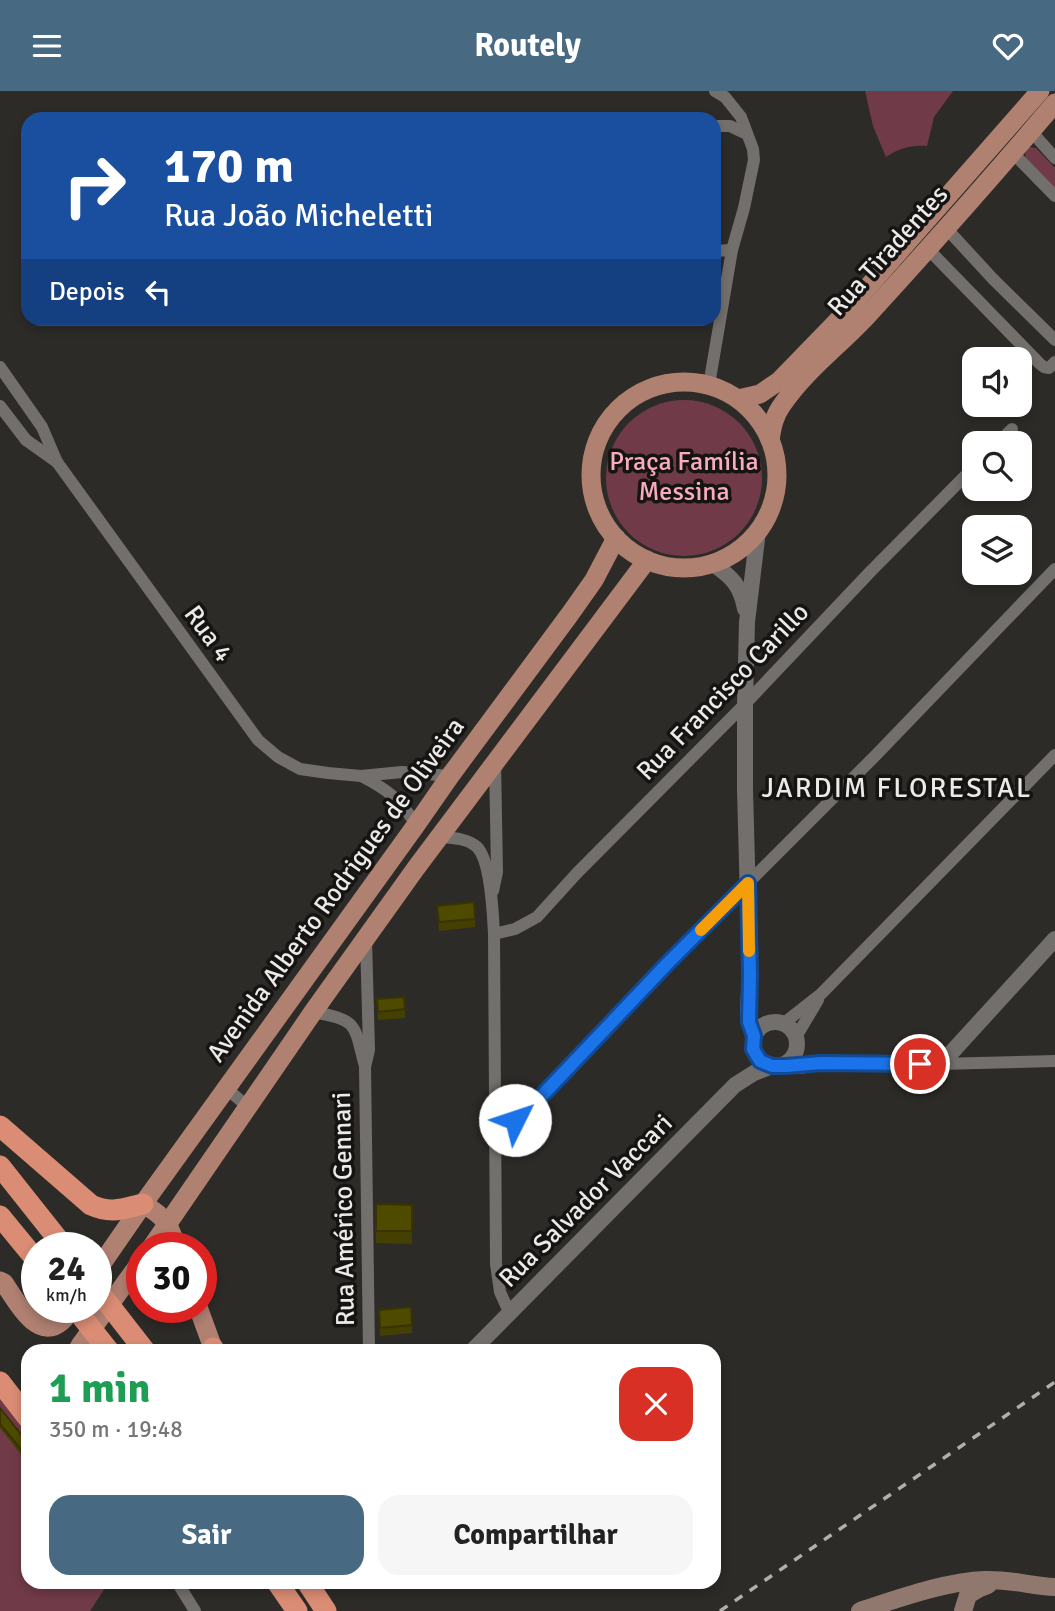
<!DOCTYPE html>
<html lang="pt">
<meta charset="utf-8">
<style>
body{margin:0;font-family:Signika,sans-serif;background:#f6f6f6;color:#222;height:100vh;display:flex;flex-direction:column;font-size:26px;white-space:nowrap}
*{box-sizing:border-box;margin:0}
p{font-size:23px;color:#767676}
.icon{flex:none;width:38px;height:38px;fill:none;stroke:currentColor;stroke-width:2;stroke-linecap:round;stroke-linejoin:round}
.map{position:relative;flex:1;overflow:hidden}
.side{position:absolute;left:21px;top:1253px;width:700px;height:245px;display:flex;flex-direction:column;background:#fff;border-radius:21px;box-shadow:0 4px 10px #0003}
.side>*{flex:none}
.banner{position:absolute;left:21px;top:21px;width:700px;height:214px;border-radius:21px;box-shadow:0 4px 10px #0003;background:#1a4fa0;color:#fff;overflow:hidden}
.buttons{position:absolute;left:962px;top:256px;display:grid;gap:14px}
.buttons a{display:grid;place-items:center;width:70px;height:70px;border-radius:14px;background:#fff;box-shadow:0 4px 10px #0003;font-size:35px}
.speed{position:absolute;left:21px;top:1141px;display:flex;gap:14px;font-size:35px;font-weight:700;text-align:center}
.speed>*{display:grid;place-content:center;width:91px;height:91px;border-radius:50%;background:#fff;box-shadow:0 4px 10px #0003;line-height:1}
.speed small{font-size:18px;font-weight:400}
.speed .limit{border:10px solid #d22;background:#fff;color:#111}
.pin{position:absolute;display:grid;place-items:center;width:60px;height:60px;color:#fff;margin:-30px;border:4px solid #fff;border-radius:50%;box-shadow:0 2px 7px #0007}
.me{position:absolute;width:77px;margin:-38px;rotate:49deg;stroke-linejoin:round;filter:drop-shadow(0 0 5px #0008)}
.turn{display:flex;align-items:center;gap:24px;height:147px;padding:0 28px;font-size:32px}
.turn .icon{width:91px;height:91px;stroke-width:2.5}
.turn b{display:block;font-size:49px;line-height:60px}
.then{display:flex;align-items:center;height:66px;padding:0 28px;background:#0003;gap:14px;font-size:26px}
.round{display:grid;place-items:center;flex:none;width:74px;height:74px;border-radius:21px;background:#f6f6f6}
.overview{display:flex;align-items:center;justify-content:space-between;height:119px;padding:0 28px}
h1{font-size:42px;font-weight:800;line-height:52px;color:#1e9e55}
.primary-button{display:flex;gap:14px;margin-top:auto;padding:14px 28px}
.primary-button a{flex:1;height:80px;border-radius:21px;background:#486982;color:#fff;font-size:28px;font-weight:800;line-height:80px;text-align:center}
.primary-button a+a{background:#f6f6f6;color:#222}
header{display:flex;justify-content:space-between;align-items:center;height:91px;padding:0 28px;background:#486982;color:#fff;font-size:32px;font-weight:800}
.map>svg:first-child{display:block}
.green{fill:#713a49}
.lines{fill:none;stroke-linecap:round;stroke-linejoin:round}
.minor{stroke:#726f6c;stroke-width:12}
.tertiary{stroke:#726f6c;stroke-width:16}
.secondary{stroke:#91786e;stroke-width:18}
.primary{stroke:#b08071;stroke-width:19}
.motorway{stroke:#da8c74;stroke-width:21}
.rail{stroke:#b0afad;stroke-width:3.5;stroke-dasharray:9 9;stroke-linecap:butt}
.wall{fill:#434001}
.building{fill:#4e4b01;stroke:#373401;stroke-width:2}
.route-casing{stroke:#114b97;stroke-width:18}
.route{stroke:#1a73e8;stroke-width:12}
.slow{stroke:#f59e0b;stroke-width:12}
.labels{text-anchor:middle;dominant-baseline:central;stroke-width:7;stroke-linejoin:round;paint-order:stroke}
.street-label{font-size:26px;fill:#ebeae8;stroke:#151412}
.park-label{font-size:26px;fill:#f9acbe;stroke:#151412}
.neighbourhood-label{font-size:28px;letter-spacing:2px;fill:#ebeae8;stroke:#151412}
</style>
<header><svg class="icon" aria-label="menu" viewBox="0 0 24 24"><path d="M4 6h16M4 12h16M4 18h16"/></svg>Routely<svg class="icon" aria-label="heart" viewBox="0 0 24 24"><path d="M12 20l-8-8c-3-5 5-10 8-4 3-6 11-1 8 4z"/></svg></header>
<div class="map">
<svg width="1055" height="1520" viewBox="0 0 1055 1520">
<rect width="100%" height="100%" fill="#2d2b28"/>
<g class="green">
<path d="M865,0H953L934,26L927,55C910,54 900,57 886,66L873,35Z"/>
<path d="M1029,56L1036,57L1055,77V97L1026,67L1025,62Z"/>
<circle cx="684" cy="387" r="78"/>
<path d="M0,1298L28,1321V1491H109L90,1520H0Z"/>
</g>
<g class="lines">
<g class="minor">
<path d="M714,35H730L747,43"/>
<path d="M1031,40L1055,67"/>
<path d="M1012,61L1055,105"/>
<path d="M946,137L993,188L1055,249"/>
<path d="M927,157L1040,273L1044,276L1049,277L1055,271"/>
<path d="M714,160L732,159"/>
<path d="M0,276L42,336L57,371L258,649L278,666L300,678L328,682L361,685L402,681L450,685"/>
<path d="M709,294L732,159L744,117L754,69L753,58L741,26L725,6L715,0"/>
<path d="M0,315L26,349L57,371"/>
<path d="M998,352L1012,338"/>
<path d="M361,685C387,698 401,709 416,734"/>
<path d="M440,746C452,747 467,747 477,756C491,770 493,823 494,843L496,1173L500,1201L510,1223"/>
<path d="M493,800L497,781L495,671"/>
<path d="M494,843L515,838L537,826L577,782L745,613L871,480L975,375"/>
<path d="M366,848L369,959L365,976L369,1260"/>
<path d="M313,921C357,929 354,932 364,972"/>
<path d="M784,932L821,903L1055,664"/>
<path d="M796,946L818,909"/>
<path d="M821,972L899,974L1055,970"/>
<path d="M226,997L248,1016"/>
<path d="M495,1045L534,1013L666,874L876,664L1055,478"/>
<path d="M177,1491L195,1520"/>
</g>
<g class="tertiary">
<path d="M713,473C732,486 741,495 745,518"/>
<circle cx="775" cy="953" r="22"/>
<path d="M754,945L749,931L748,918L750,884L745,698V613L747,531L758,440"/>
<path d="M941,973L1055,848"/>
<path d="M780,974L799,975L821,972"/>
<path d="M472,1260L735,994L754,982L772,975"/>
</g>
<g class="secondary">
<path d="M860,1520C897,1508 947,1490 985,1489C1009,1488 1032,1495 1055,1496"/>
<path d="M963,1520L968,1504L978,1498L988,1494"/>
</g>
<g class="primary">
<circle cx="684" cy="384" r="93"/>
<path d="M738,308L760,303L779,290L846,221L1040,0"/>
<path d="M770,349C772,336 774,325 782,314C805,280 839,255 867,225C931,155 994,84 1055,12"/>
<path d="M143,1113C166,1126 169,1133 177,1157"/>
<path d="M151,1157L313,921L416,777L647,469"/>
<path d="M96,1181L143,1113L416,734L450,685L570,523L594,489L616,447"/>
<path d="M0,1190L4,1192C16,1209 37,1252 62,1230C66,1227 69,1221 72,1216"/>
<path d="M198,1216L213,1257"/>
<path d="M77,1260L81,1253L142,1169"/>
</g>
<g class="motorway">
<path d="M0,1035L91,1114C111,1123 122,1118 143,1113"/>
<path d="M0,1075L65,1157"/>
<path d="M0,1125L37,1170"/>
<path d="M96,1197L145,1260"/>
<path d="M74,1216L109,1260"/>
<path d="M213,1257V1260"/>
<path d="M0,1291L28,1327"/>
<path d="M277,1491L297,1520"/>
<path d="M307,1491L326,1520"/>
</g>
<path class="rail" d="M720,1520L1055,1291"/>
</g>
<g class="wall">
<path d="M437,815L475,828V836L439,840Z"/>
<path d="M377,908L405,918V927L378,929Z"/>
<path d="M376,1113L412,1114V1153L376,1152Z"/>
<path d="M379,1219L412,1234V1242L380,1245Z"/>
<path d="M0,1317L28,1352V1363L24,1367L0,1337Z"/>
</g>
<g class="building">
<path d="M474,811L475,828L439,831L437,815Z"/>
<path d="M404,906L405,918L378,921L377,908Z"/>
<path d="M376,1113L412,1114V1140H376Z"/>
<path d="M411,1216L412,1234L380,1237L379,1219Z"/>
<path d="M0,1317L28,1352V1359L24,1362L0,1333Z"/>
</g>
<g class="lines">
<g class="route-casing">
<path id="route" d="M515,1029L534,1013L666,874L748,792L750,884L749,931L754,945L753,958L760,970L772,975H786L821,972L920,973"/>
</g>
<use href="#route" class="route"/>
<path class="slow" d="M701,839L748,792L749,860"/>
</g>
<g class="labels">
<g class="street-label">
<text transform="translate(888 160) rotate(-48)">Rua Tiradentes</text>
<text transform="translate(208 543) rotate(54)">Rua 4</text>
<text transform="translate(723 601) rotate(-46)">Rua Francisco Carillo</text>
<text transform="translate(336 799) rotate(-54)">Avenida Alberto Rodrigues de Oliveira</text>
<text transform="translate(586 1110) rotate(-45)">Rua Salvador Vaccari</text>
<text transform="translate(344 1118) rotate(-91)">Rua Américo Gennari</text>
</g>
<g class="park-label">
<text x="684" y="371">Praça Família<tspan x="684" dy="30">Messina</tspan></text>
</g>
<g class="neighbourhood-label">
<text x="897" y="697">JARDIM FLORESTAL</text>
</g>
</g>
</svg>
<div class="buttons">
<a><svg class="icon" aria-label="sound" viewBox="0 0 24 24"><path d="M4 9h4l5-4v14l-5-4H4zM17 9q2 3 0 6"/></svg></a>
<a><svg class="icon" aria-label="search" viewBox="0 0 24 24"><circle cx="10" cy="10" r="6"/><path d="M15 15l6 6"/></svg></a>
<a><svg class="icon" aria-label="layers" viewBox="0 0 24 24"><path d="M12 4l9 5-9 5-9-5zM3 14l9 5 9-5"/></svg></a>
</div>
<div class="speed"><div>24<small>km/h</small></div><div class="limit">30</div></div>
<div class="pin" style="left:920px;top:973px;background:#d93025"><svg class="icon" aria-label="arrive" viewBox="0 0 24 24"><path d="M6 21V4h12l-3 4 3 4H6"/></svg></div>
<svg class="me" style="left:515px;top:1029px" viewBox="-20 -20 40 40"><circle r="19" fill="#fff"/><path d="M0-13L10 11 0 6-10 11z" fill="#1a73e8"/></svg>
<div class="banner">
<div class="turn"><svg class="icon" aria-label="right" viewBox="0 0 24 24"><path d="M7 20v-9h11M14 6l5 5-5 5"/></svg><div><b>170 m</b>Rua João Micheletti</div></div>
<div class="then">Depois<svg class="icon" aria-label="left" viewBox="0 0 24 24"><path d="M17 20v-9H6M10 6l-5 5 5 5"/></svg></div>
</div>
<section class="side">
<div class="overview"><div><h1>1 min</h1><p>350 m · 19:48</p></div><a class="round" style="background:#d93025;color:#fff"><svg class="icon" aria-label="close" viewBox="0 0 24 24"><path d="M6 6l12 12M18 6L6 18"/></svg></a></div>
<div class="primary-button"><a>Sair</a><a>Compartilhar</a></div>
</section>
</div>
